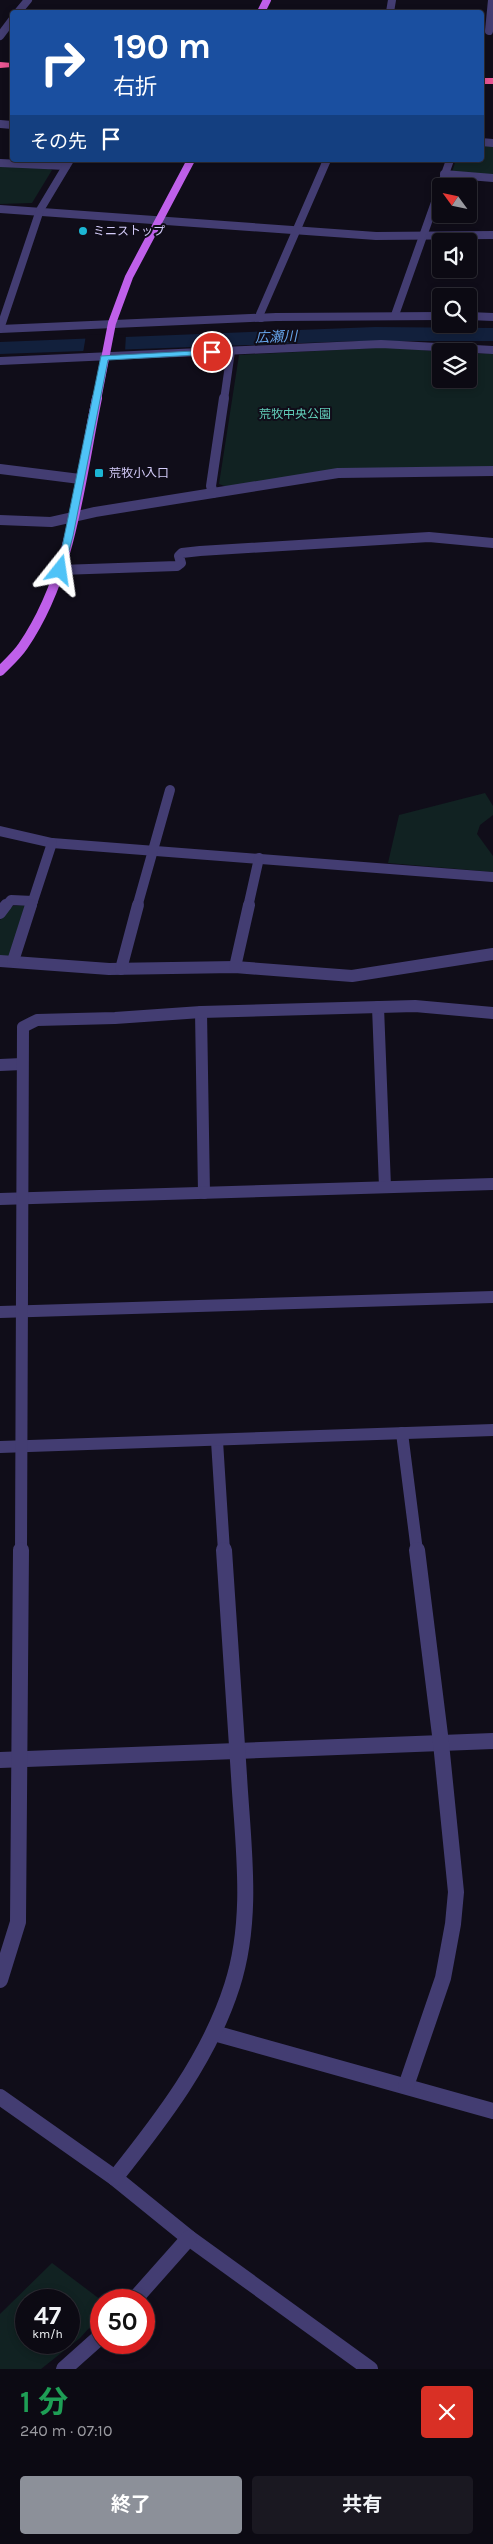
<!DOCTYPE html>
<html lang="ja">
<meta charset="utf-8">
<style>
body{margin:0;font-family:Karla,"Noto Sans JP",sans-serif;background:#1a1821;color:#f1f3f6;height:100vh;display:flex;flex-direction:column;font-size:19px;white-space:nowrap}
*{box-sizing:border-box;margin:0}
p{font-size:16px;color:#9a9aa0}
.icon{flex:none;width:28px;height:28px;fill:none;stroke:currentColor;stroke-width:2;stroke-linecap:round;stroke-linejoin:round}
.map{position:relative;height:2369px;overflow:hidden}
.drawer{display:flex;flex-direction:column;background:#0c0a13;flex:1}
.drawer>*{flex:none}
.guide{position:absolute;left:10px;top:10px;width:474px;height:152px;border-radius:5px;box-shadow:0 2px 8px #0003,0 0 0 1px #2c2b33;background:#1a4fa0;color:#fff;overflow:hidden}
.needle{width:32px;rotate:303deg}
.buttons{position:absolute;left:432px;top:178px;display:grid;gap:10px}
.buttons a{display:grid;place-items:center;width:45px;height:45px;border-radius:5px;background:#0c0a13;box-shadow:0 2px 8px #0003,0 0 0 1px #2c2b33;font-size:25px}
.speed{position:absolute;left:15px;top:2289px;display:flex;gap:10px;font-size:25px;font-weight:700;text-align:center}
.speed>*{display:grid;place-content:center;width:65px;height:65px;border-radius:50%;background:#0c0a13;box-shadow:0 2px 8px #0003,0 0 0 1px #2c2b33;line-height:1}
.speed small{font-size:12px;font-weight:400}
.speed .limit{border:8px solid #d22;background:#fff;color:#111}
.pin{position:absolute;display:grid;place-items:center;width:42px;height:42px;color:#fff;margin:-21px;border:2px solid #fff;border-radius:50%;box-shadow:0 1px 5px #0007}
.me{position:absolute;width:55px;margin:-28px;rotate:15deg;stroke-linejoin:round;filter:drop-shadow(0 0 4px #0008)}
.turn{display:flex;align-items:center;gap:18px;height:105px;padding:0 20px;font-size:22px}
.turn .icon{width:65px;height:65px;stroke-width:2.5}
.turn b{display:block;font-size:35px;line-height:42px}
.then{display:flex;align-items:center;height:48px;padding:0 20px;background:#0003;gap:10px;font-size:19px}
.round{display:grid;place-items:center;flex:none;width:52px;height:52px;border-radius:5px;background:#1a1821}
.overview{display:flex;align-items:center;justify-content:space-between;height:85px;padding:0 20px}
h1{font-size:30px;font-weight:700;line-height:38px;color:#1e9e55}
.primary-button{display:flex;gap:10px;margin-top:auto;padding:10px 20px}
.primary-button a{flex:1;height:58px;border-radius:5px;background:#8c9099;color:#fff;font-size:20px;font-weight:700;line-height:58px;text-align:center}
.primary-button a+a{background:#1a1821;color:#f1f3f6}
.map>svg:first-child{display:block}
.green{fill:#122;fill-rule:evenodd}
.water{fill:#12203c}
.pier{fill:#100d19}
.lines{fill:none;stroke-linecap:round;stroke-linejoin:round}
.minor-far3{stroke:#433d72;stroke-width:8}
.minor-far2{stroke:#433d72;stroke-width:10}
.minor-far1{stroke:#433d72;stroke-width:12}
.minor{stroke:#433d72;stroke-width:16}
.major-far1{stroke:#bf60ea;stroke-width:8}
.major{stroke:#bf60ea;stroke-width:10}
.highway{fill:#e95693;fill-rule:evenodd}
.route{fill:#4fc3f7;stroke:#337fa1}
.poi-dot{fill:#1cb6d4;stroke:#100d19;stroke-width:2}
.labels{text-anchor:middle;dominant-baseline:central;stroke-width:4;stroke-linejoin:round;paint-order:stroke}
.far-poi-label{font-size:12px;fill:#d3cbf8;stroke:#100d19;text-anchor:start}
.far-park-label{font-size:12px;fill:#62cdb9;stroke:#100d19}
.far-water-label{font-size:14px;font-style:italic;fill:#67a5eb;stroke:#100d19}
</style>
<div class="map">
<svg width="493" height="2369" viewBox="0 0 493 2369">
<rect width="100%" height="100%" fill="#100d19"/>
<g class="green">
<path d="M481,146H493V175L452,172L456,160H481Z"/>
<path d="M0,166L47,168L52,170L32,203L0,204Z"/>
<path d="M393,347L441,352V379H469V354L493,353V468L466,467L227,487L219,484L239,355Z"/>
<path d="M485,793L493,806V815L480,825L477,834L493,856V872L388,863L399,815Z"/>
<path d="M27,905L10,957H0V920L11,906Z"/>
<path d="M52,2263L101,2300V2315L80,2338L41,2369H0V2314ZM26,2300H69V2342H26Z"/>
</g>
<path class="water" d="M375,327L493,328V341H357L0,354V342Z"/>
<path class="pier" d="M126,334L125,352L83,353L86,335Z"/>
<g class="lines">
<g class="minor-far3">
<path d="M18,12L28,0"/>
<path d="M390,12L392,0"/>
<path d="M489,31L492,0"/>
<path d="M0,36L12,20"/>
<path d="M0,124L12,125"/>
<path d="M481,142L493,143"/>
<path d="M0,163L66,166"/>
<path d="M444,174L493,178"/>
<path d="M0,209L376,236L493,235"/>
<path d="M395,315L450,160"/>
<path d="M469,316L493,317"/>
<path d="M261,318L260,314L327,160"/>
<path d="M0,329L276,317L441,316"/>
<path d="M0,329L40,210L70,160"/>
<path d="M0,361L381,344L493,350"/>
<path d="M224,400L231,351"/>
</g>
<g class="minor-far2">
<path d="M0,469L80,479"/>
<path d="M213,493L211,486L224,398"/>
<path d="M0,520L51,522L95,512L338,473L493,471"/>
<path d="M60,570L177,566L181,563L179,556L182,553L200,551L429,537L493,543"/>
<path d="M0,831L52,843L493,877"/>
<path d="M5,907L11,900L33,901"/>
<path d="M31,907L52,843"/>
<path d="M137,907L170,790"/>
<path d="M248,907L259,858"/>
</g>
<g class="minor-far1">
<path d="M0,913L6,905"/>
<path d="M0,961L109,969L235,967L352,976L493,954"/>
<path d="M13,961L31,905"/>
<path d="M235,967L249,905"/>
<path d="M121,969L138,905"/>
<path d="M378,1007L385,1187"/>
<path d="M201,1012L204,1193"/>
<path d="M0,1065L22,1064"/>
<path d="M0,1199L493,1184"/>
<path d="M0,1312L493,1297"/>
<path d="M402,1433L417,1551"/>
<path d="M217,1441L224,1551"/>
<path d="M0,1447L493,1430"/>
<path d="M21,1551L23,1027L37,1020L115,1018L201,1012L415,1006L493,1013"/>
</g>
<g class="minor">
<path d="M0,1760L493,1741"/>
<path d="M0,1980L18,1922L21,1550"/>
<path d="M214,2033L493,2111"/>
<path d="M406,2086L443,1978L453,1924L456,1892L441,1743L417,1550"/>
<path d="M0,2097L115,2178L189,2238L370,2369"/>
<path d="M115,2178C162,2119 209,2058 232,1986C254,1918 243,1846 239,1776C234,1700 229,1625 224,1550"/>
<path d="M134,2300L189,2238"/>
<path d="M64,2369L101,2336"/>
</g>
<g class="major-far1">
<path d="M261,12L267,0"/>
<path d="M97,400L112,323L129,277L191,160"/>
</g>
<path class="major" d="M0,671C8,663 17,655 23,646C72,575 80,480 97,398"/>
<g class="highway">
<path d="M0,62L12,63V67L0,68Z"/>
<rect x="481" y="78" width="12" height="6"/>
</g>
</g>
<path class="route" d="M212,350L216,352L214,354L108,360L73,536L64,570L57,572L101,356Z"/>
<g class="poi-dot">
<circle cx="83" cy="231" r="5"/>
<rect x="94" y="468" width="10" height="10" rx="2.5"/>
</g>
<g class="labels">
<g class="far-poi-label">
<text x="93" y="231">ミニストップ</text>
<text x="109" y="473">荒牧小入口</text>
</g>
<g class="far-park-label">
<text x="295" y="414">荒牧中央公園</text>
</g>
<g class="far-water-label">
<text transform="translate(276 337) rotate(-2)">広瀬川</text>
</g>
</g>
</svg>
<div class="buttons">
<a><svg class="needle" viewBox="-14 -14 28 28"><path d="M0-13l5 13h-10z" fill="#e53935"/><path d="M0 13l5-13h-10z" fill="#9a9aa0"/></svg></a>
<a><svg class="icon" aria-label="sound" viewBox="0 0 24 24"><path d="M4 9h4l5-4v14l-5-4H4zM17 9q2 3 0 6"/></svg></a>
<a><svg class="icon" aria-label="search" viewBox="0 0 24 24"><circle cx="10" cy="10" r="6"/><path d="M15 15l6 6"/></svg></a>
<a><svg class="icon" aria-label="layers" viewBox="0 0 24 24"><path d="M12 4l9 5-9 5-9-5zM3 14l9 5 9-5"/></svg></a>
</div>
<div class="speed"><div>47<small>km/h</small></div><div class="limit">50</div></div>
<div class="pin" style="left:212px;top:352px;background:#d93025"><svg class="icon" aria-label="arrive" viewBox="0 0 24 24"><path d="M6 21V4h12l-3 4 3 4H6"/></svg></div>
<svg class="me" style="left:60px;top:570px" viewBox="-20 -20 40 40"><path d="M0-17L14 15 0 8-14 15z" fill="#4fc3f7" stroke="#fff" stroke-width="4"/></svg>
<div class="guide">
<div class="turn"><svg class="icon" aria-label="right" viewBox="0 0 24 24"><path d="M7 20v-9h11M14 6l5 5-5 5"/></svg><div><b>190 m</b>右折</div></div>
<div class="then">その先<svg class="icon" aria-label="arrive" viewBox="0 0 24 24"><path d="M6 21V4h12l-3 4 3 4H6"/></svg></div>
</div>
</div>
<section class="drawer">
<div class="overview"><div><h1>1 分</h1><p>240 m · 07:10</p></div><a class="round" style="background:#d93025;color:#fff"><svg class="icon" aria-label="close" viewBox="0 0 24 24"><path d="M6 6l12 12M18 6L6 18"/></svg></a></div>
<div class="primary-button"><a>終了</a><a>共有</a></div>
</section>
